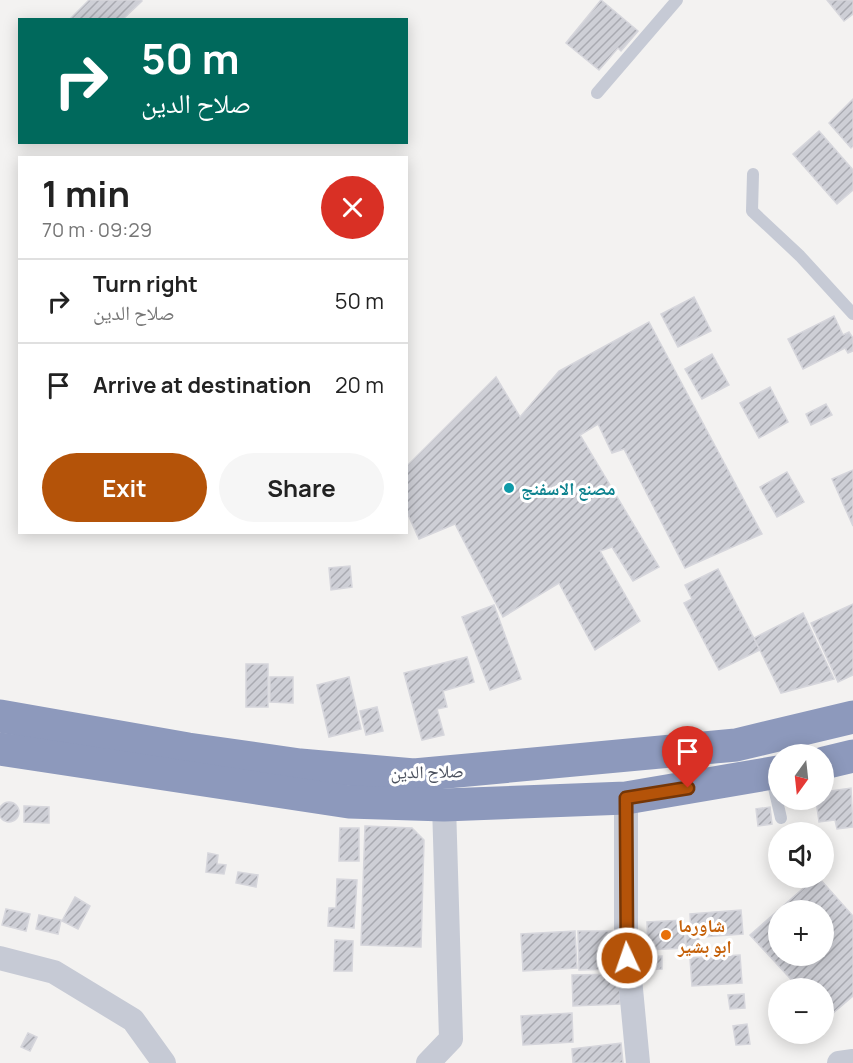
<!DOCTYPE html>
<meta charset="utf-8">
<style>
body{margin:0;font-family:Manrope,"Noto Naskh Arabic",sans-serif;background:#f6f6f6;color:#222;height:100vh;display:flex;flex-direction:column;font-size:22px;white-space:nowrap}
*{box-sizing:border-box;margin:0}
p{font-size:20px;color:#767676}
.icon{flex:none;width:33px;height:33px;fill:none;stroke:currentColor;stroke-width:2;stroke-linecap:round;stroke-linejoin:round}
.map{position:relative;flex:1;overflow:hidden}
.details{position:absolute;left:18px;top:156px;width:390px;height:378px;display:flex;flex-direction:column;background:#fff;border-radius:0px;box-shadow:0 3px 15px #0003}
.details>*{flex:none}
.guide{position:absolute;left:18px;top:18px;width:390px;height:126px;border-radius:0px;box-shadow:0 3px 15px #0003;background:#00695c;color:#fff;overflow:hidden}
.needle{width:39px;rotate:195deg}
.fabs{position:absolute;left:768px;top:744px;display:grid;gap:12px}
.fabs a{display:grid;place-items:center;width:66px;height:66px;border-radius:50%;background:#fff;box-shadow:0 3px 15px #0003;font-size:30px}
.pin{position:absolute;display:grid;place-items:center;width:51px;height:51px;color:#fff;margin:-62px -26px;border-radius:50% 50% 50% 0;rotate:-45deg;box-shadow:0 0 6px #0007}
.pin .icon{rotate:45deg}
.me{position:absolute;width:66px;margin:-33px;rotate:357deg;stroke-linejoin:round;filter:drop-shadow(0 0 4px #0008)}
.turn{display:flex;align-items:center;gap:21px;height:126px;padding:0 24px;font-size:27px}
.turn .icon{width:78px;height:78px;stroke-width:2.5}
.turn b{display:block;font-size:42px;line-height:51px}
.round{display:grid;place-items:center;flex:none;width:63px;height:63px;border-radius:32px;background:#f6f6f6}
.summary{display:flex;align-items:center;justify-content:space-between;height:102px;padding:0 24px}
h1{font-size:36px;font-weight:700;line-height:45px}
.button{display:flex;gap:12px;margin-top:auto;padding:12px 24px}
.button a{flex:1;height:69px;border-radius:36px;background:#b45309;color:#fff;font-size:24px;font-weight:700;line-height:69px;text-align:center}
.button a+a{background:#f6f6f6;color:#222}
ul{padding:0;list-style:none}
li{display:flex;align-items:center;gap:18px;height:84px;padding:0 24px;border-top:2px solid #e0e0e0}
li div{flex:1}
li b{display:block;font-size:22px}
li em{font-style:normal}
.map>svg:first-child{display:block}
.building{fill:url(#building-hatch);stroke:#d6d6dc;stroke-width:1.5;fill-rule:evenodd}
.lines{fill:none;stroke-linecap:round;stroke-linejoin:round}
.lane{stroke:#c6cad5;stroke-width:12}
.street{stroke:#c6cad5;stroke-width:24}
.highway{stroke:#8d99bc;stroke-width:33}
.route-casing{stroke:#753606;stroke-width:15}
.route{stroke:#b45309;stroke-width:10}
.culture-dot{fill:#0f9aa8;stroke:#fff;stroke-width:2}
.food-dot{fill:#e8710a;stroke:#fff;stroke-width:2}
.labels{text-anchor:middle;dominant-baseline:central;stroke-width:6;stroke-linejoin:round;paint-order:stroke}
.culture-label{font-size:18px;font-weight:bold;fill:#0d838f;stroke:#fff;text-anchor:start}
.street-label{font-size:18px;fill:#4a505d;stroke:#fff}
.food-label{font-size:18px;font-weight:bold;fill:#c56008;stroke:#fff;text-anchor:start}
</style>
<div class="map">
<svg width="853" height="1063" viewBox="0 0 853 1063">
<defs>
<pattern id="building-hatch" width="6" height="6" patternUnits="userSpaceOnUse" patternTransform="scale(1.5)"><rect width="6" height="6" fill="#cecfd6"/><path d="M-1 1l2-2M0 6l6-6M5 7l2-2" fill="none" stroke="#a9aab1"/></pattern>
</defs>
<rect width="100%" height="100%" fill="#f3f2f1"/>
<g class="building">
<path d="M89,0H141L142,1L122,20H69Z"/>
<path d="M601,0L638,31L621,51L618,48L599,70L566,43Z"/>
<path d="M827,0H853V14L844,21Z"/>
<path d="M853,99V146L851,148L829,123Z"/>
<path d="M819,131L853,170V190L837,204L793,154Z"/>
<path d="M694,297L711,331L678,347L661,314Z"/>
<path d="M834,316L843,335L849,332L853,338V351L848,353L845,348L803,369L788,339Z"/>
<path d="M649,322L762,534L685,568L624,449L612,453L598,424L580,435L659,567L633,581L612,547L600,551L640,621L595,650L559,583L503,617L455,524L419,539L406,510V467L496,377L520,417L559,371Z"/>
<path d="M712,354L729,385L702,399L685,369Z"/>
<path d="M770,387L788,422L759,438L740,403Z"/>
<path d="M826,404L832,415L811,425L806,414Z"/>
<path d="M853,470V526L832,479Z"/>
<path d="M787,472L804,502L777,517L760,487Z"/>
<path d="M350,566L352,587L331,590L329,568Z"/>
<path d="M718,569L760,650L719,670L684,603L692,599L685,585Z"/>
<path d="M853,604V675L838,682L811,623Z"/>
<path d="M494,605L521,679L490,690L462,617Z"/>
<path d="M803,613L834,679L781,693L754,638Z"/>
<path d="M467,657L474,682L443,691L447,707L437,709L444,735L422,740L404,673Z"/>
<rect x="246" y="664" width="22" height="43"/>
<path d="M270,677H293V703L270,702Z"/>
<path d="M349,677L361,729L329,737L317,685Z"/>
<path d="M377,707L383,731L366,735L360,711Z"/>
<path d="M851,788L853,827L837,829L835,820L819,822L816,800H824V792Z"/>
<circle cx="9" cy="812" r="10"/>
<path d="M24,806L49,807V823L24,822Z"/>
<path d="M770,807L772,824L758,826L756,809Z"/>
<path d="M365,826L412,828L424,840L421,947L361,945Z"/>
<path d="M340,828H359V861H339Z"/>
<path d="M208,853L218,855L217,864L226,865L224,874L206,872Z"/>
<path d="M238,872L258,875L256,887L236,883Z"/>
<path d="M815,878H819L853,916V996L826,1019L824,1016V988H799L750,935ZM778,910H824V956H778Z"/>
<path d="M337,879L357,880L354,928L328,926L329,908H336Z"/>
<path d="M75,897L90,906L78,929L62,921Z"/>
<path d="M6,909L30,914L26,931L2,925Z"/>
<path d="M741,910L743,934L703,937V930L691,931L690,914Z"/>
<path d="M39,915L61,920L58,934L36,929Z"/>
<path d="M684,920L685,948L648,950L647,922Z"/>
<path d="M575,931L577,968L523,971L521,934Z"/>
<path d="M578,931H616L617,969L579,970Z"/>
<path d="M699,931V946L686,947V932Z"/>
<path d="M335,940L353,941L352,971H334Z"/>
<path d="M740,955L742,983L692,986L690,958Z"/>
<path d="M662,956V969L643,970L642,957Z"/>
<path d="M620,974V1004L573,1006L572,975Z"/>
<path d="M744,994L745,1008L730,1009L728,995Z"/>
<path d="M572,1013L573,1042L523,1045L521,1016Z"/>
<path d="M747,1024L750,1044L736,1045L733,1026Z"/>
<path d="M28,1033L37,1037L30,1051L21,1047Z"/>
<path d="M621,1043L623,1063H573L572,1049Z"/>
</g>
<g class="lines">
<g class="lane">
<path d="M597,93L677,0"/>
<path d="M753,174L752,211L800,256L853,314"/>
<path d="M771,775L781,818"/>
</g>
<g class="street">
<path d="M626,798V936L638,1063"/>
<path d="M0,958L54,972L133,1020L164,1063"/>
<path d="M428,1063L451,1039L444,805"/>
<path d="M839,1063L853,1061"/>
</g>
<g class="highway">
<path d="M0,716L188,749L300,765L414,775L736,745L853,717"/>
<path d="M0,749L349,802L444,805L626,798L778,772"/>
<path d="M824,763L853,756"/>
</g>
</g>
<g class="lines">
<g class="route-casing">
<path id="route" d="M627,958L626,798L688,788"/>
</g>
<use href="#route" class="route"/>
</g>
<circle class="culture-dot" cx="509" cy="488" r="6"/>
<circle class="food-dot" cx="666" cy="935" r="6"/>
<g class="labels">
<g class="culture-label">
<text x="521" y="488">مصنع الاسفنج</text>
</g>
<g class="street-label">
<text transform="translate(427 771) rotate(-1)">صلاح الدين</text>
</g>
<g class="food-label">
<text x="678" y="925">شاورما<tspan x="678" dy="21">ابو بشير</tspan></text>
</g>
</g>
</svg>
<div class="fabs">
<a><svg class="needle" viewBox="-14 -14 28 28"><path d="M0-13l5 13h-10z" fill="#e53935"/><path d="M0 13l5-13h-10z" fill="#767676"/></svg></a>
<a><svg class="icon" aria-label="sound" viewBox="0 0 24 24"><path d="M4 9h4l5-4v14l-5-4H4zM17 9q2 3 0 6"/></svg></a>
<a>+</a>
<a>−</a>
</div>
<div class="pin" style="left:688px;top:788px;background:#d93025"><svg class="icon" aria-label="arrive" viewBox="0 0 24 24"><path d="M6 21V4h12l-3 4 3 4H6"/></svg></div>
<svg class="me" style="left:627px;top:958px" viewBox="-20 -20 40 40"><circle r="17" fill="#b45309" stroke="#fff" stroke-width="3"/><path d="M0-11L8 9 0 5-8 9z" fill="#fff"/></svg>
<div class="guide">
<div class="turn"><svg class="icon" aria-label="right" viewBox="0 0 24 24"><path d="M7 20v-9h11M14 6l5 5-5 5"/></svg><div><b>50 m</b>صلاح الدين</div></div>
</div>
<section class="details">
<div class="summary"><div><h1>1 min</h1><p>70 m · 09:29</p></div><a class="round" style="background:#d93025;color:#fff"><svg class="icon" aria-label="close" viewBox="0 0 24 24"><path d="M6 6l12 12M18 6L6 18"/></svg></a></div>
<ul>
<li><svg class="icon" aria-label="right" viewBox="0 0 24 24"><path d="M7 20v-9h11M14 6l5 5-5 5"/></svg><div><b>Turn right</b><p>صلاح الدين</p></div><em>50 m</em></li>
<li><svg class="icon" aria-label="arrive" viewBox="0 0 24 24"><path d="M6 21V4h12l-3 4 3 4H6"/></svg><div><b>Arrive at destination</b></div><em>20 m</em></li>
</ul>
<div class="button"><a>Exit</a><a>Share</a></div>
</section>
</div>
